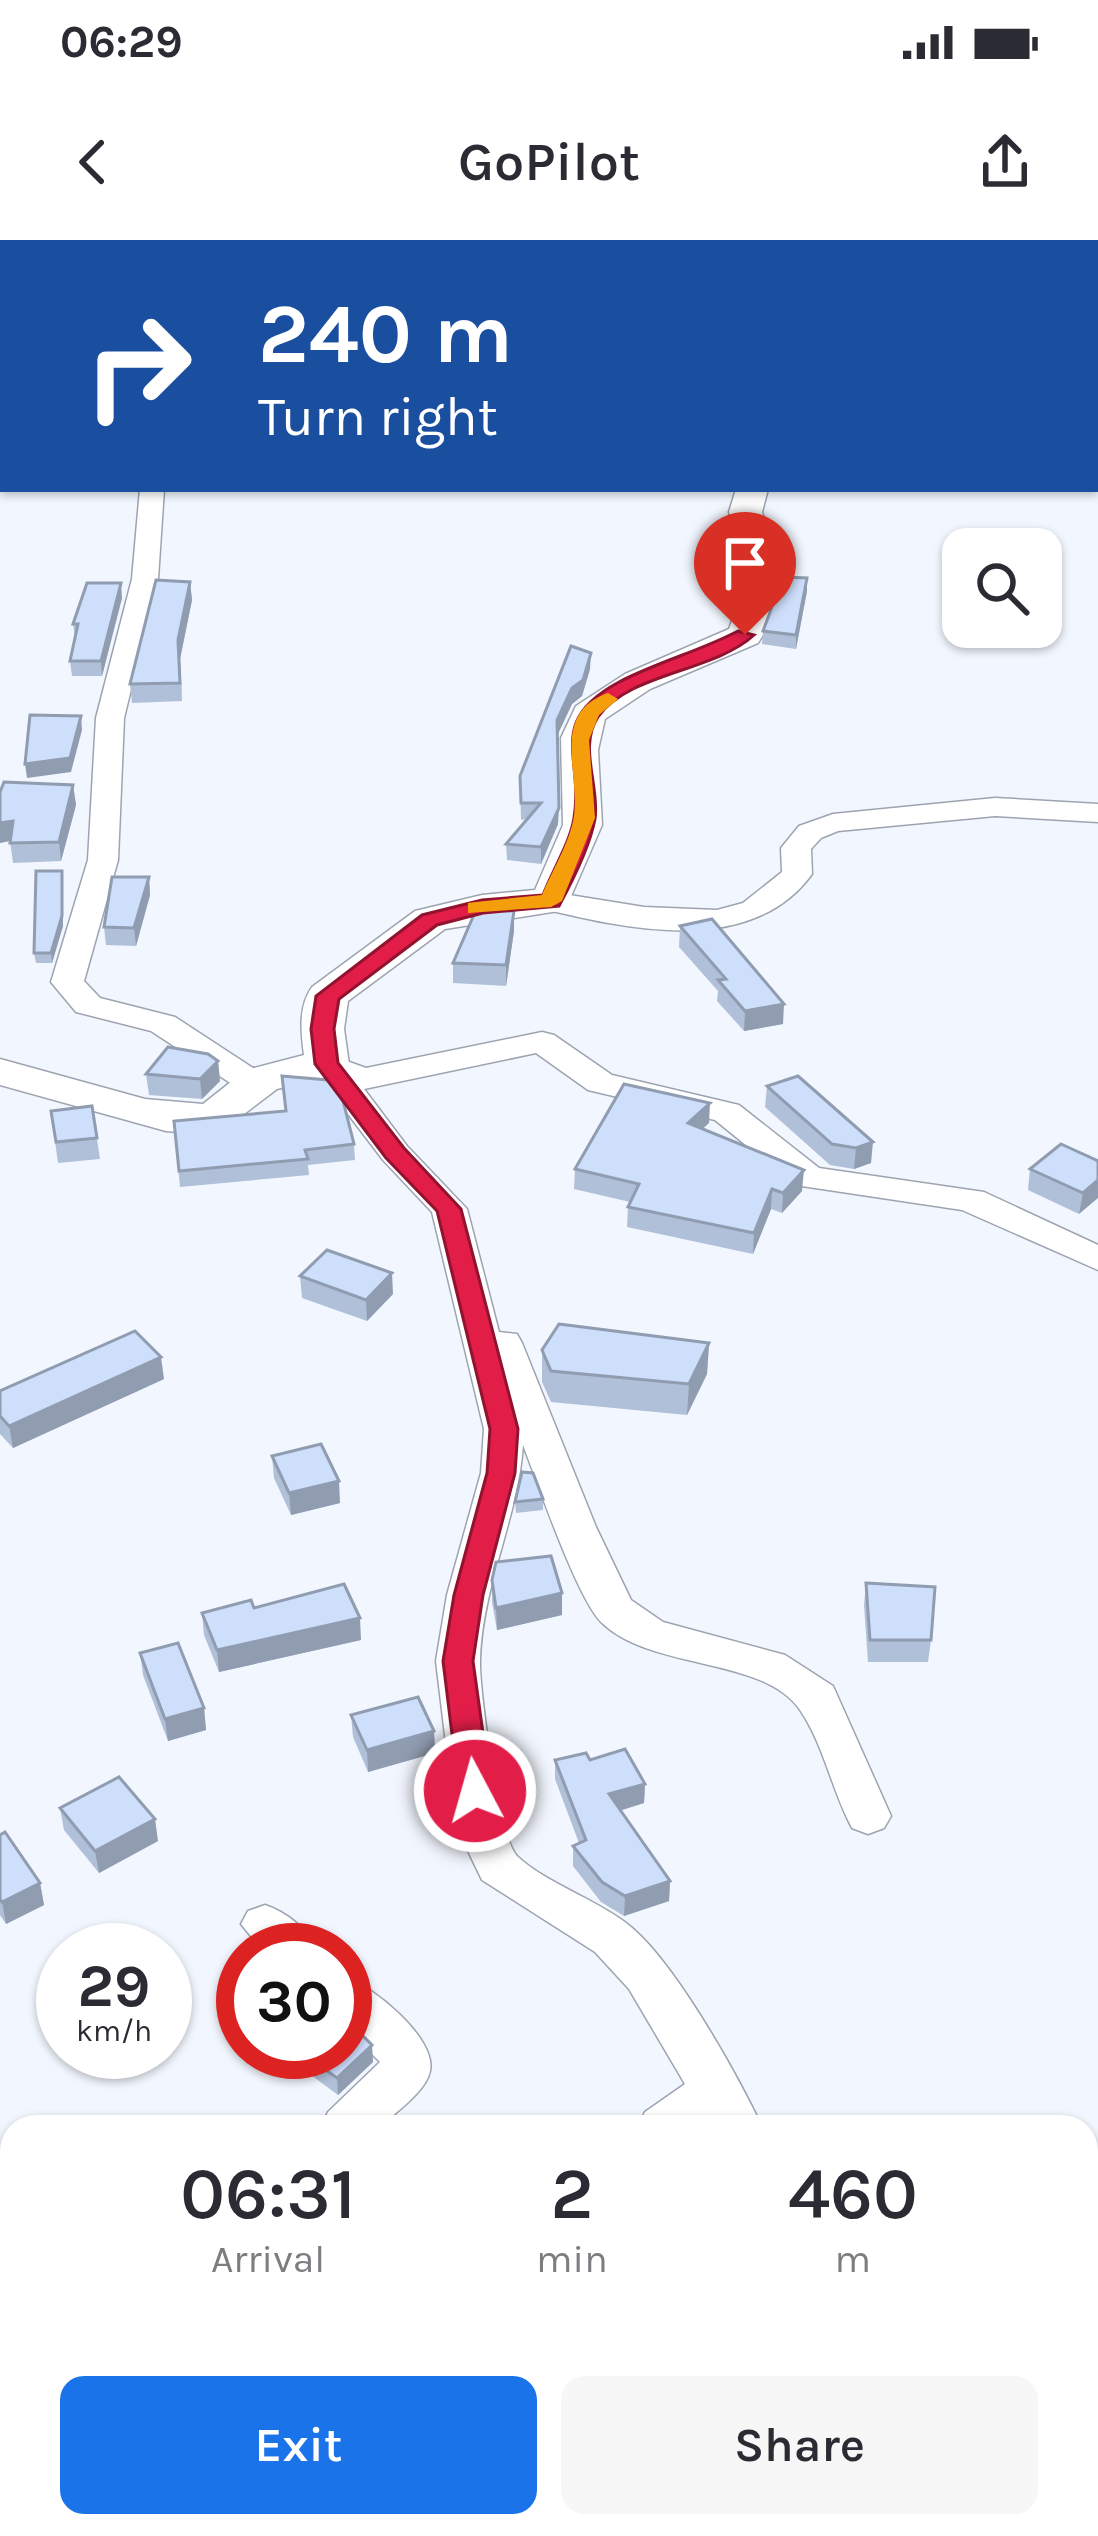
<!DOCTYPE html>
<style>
body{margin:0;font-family:Karla,sans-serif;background:#f7f7f7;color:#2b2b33;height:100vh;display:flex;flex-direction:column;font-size:45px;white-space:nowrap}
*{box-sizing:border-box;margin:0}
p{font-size:39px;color:#7c7c81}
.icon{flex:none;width:66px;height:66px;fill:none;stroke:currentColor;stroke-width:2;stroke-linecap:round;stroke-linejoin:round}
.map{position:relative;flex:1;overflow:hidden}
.sheet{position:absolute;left:0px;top:1875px;width:1098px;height:423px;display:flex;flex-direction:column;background:#fff;border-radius:36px 36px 0 0;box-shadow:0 3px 9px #0004}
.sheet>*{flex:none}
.hud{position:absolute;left:0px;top:0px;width:1098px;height:252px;box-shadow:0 3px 9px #0004;background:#1a4fa0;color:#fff;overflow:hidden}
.fabs{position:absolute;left:942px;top:288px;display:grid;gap:24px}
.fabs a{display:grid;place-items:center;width:120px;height:120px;border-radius:24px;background:#fff;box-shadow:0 3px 9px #0004;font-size:60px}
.speed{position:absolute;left:36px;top:1683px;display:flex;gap:24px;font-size:60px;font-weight:700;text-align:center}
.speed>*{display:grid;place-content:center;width:156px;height:156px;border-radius:50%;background:#fff;box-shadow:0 3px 9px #0004;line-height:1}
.speed small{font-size:30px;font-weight:400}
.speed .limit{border:18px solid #d22;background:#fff;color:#111}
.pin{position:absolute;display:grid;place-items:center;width:102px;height:102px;color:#fff;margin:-123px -51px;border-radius:50% 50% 50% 0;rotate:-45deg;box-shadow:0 0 12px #0007}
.pin .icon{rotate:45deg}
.me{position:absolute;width:132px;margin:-66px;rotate:354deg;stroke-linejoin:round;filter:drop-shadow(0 0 9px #0008)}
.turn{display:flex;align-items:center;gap:42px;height:252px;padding:0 60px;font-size:54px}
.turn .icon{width:156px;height:156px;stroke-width:2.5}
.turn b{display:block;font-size:84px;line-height:102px}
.eta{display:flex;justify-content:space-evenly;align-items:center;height:204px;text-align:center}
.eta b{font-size:72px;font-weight:600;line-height:84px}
.cta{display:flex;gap:24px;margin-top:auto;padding:24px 60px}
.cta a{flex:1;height:138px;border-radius:24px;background:#1a73e8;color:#fff;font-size:48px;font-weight:600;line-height:138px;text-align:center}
.cta a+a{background:#f7f7f7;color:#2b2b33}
.status{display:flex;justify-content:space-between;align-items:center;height:84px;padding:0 60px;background:#fff;direction:ltr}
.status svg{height:33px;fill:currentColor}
header{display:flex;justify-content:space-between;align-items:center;height:156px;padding:0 60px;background:#fff;font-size:54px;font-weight:600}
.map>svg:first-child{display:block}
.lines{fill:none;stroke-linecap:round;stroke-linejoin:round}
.minor-casing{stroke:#9da4b0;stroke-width:3}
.tertiary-casing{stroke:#9da4b0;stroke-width:3}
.minor{fill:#fff;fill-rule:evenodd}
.tertiary{fill:#fff;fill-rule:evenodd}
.wall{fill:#b1c0d9}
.shaded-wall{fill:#909cb0}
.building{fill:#cedffc;stroke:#909cb0;stroke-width:3}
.route{fill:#e11d48;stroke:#92132f;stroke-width:3}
.slow{fill:#f59e0b}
</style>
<div class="status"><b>06:29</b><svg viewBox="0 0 49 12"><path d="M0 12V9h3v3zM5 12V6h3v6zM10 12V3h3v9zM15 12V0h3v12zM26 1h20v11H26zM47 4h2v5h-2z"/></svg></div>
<header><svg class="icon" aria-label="back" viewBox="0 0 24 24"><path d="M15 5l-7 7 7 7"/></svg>GoPilot<svg class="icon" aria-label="share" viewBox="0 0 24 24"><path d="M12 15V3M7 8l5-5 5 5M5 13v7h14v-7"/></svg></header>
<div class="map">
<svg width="1098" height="2296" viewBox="0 0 1098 2296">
<rect width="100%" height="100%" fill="#f2f6fe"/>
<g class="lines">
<g class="minor-casing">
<g id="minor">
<path d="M354,0H387L389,3H356Z"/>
<path d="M792,0H818L820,3H794Z"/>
<rect x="0" y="21" width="3" height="14"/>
<path d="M140,249H164L158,339L124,478L118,620L84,741L100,758L175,777L265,836L270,843L265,850H241L151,791L76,772L51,742L88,620L96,478L132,339Z"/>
<path d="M995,558L1098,564V582L995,576L838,591L821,598L811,609L812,634C751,718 626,689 540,668L535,661L551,652L644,667L717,670L743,663L782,632L781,608L799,586L833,574Z"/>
<path d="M542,792L554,795L612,835L739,865L819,928L984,952L1098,1005V1030L962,970L795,945L715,880L588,850L536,813L364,849L407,906L467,969L499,1092L517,1094L522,1103L596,1287L631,1360L663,1382L785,1415L833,1446L891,1576L884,1588L868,1594L852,1588C832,1551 824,1505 800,1470C764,1416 650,1431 601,1382C576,1356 538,1243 523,1205C518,1278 482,1346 480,1420C479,1450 499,1598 517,1616C544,1642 595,1659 626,1683C672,1717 737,1834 762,1887H710L708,1883L638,1887L645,1872L685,1844L629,1749L595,1712L482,1640L456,1586L436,1421L447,1355L481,1233L484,1189L432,972L383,920L310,824L315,817L327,814L366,828Z"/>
<path d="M265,1665C288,1673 307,1689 318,1710H262L241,1684L248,1671Z"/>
<path d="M345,1737C372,1746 437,1798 430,1831C426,1852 394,1873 380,1887H321L328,1872L380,1822L345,1787Z"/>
<path d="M913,2286H972L977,2296H918Z"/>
</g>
</g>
<g class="tertiary-casing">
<g id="tertiary">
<path d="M995,0H1023L993,3Z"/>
<path d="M736,249H768L762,272L781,340L763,395L758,403L650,449L605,479L598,510L602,585L565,670L445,689L348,761L344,789L349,824L343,833L277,849L227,887L191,893L166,891L0,845V819L145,859L203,864L246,830L304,815C301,792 298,767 312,747L415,671L482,655L535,650L563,585L561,498L576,466L625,434L729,389L747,340L729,272Z"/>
</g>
</g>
<use href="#minor" class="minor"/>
<use href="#tertiary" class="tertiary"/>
</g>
<g class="wall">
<path d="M190,342L192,360L180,419L182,461L132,463L130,444Z"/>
<path d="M807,351L796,409L762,404L763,391Z"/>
<path d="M122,358L102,436H72L70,421L75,398L73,384Z"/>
<path d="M590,429L582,456L572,464L557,495L558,584L541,624L507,620L506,604L527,579L521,580L520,536Z"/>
<path d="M73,545L76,565L61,621L13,623L10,601Z"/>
<path d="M62,631L63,686L52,723H36L34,713Z"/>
<path d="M149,637L150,655L136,706L106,705L104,687Z"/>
<path d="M680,686L783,784L744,791L717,761L718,751L679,707Z"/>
<path d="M514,691L506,746L453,743V723Z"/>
<path d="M218,821L220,841L202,859L149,855L146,834Z"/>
<path d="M798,836L871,923L854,929L830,925L765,867L767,846Z"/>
<path d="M92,866L100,919L58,923L51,871Z"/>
<path d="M174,881L354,904L355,920L308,925L309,935L180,947Z"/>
<path d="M709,883L702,889L802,951L782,973L771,969L753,1014L627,987L628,967L630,962L574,949L575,929Z"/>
<path d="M1098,921L1079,974L1028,950L1030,929Z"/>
<path d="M300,1036L393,1054L367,1081L302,1058Z"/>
<path d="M709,1103L707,1134L687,1175L551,1162L542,1142V1110Z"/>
<path d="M164,1139L13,1208L0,1194V1151Z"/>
<path d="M272,1216L340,1263L291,1275L274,1238Z"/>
<path d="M543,1259V1270L516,1273L515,1262Z"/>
<path d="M492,1340L562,1353V1375L497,1390L492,1362Z"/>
<path d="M866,1343L931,1400L928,1422H868L864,1365Z"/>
<path d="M254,1368L361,1400L219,1432L204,1395L202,1373Z"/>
<path d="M140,1413L204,1468L206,1490L168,1501L143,1435Z"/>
<path d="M351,1475L434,1491L435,1513L368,1532L353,1497Z"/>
<path d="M555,1520H590L645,1544L644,1563L620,1571L670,1641L669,1661L624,1676L601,1662L573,1626V1606L579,1603L555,1539Z"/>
<path d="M60,1568L158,1601L99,1633L64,1590Z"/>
<path d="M0,1595L40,1643L44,1665L6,1684L0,1675Z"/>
<path d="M243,1745V1801L221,1784L219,1767Z"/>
<path d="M280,1812H345L373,1822L338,1855Z"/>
</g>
<g class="shaded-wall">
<path d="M807,338V351L796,409V395Z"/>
<path d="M190,342L192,360L180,419L182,461L178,400Z"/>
<path d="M121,343L122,358L102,436L101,421Z"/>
<path d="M591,413L590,429L582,456L572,464L557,496V480Z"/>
<path d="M81,476L82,490L71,532L27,538L25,524Z"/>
<path d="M73,545L76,565L61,621L59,602Z"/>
<path d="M559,568L558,584L541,624V607Z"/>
<path d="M13,581L15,600L0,603V583Z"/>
<path d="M62,631L63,686L52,723L51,713Z"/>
<path d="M149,637L150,655L136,706L134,688Z"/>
<path d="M514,671V691L506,746V725Z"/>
<path d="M784,764L783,784L744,791L745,771Z"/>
<path d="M218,821L220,841L202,859L200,839Z"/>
<path d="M710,863L709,883L687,903L688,883Z"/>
<path d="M873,902L871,923L854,929L856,908Z"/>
<path d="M804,930L802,951L782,973L783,953Z"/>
<path d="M1098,940V958L1079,974L1083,953Z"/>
<path d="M772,949L771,969L753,1014L754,993Z"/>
<path d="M392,1033L393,1054L367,1081L366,1060Z"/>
<path d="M709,1103L707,1134L687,1175L689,1144Z"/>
<path d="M161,1117L164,1139L13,1208L9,1186Z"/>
<path d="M339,1241L340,1263L291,1275L289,1253Z"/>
<path d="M562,1353V1375L497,1390L496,1368Z"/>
<path d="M360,1378L361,1400L219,1432L217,1410Z"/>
<path d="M204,1468L206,1490L168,1501L165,1479Z"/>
<path d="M434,1491L435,1513L368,1532L367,1510Z"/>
<path d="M645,1544L644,1563L608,1574L609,1554Z"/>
<path d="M155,1579L158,1601L99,1633L95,1611Z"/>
<path d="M670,1641L669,1661L624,1676L625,1656Z"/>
<path d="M40,1643L44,1665L6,1684L2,1662Z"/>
<path d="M372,1805L373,1822L338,1855L337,1838Z"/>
</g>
<g class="building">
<path d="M1098,61V126L1095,125V62Z"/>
<path d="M783,337L807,338L796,395L763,391Z"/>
<path d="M156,340L190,342L178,400L180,443L130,444Z"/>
<path d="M87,343H121L101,421H70L78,384H73Z"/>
<path d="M571,406L591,413L583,440L572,448L557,480L559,568L541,607L506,604L541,563H521L520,536Z"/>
<path d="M30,475L81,476L70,518L25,524Z"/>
<path d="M4,542L73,545L59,602L10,603L13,581L0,583V552Z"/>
<path d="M36,631H62V676L51,713H34Z"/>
<path d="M112,637H149L134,688L104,687Z"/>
<path d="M476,670L514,671L506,725L453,723Z"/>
<path d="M712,679L784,764L745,771L718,740L726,739L680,686Z"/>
<path d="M168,807L208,814L218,821L200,839L146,834Z"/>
<path d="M282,836L328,840L343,861L354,904L305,910L308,919L179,931L174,881L286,871Z"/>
<path d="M798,836L873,902L856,908L832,904L767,846Z"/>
<path d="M624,844L710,863L688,883L804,930L783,953L772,949L754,993L628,967L639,944L575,929Z"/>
<path d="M92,866L97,898L56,902L51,871Z"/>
<path d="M1061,904L1098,921V940L1083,953L1030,929Z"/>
<path d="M327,1010L392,1033L366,1060L300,1036Z"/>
<path d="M559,1084L709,1103L689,1144L551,1131L542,1110Z"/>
<path d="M135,1091L161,1117L9,1186L0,1176V1151Z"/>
<path d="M321,1204L339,1241L289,1253L272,1216Z"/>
<path d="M522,1232L533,1233L543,1259L515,1262Z"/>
<path d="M551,1316L562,1353L496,1368L492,1340L496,1322Z"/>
<path d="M866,1343L935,1347L931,1400H870Z"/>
<path d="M344,1344L360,1378L217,1410L202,1373L251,1360L254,1368Z"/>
<path d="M178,1403L204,1468L165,1479L140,1413Z"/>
<path d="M418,1457L434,1491L367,1510L351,1475Z"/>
<path d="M625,1509L645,1544L609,1554L670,1641L625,1656L602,1642L573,1606L586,1600L555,1520L586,1513L590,1520Z"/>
<path d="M119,1537L155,1579L95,1611L60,1568Z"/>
<path d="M5,1592L40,1643L2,1662L0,1659V1595Z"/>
<path d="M243,1745V1785L219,1767Z"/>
<path d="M345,1778L372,1805L337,1838L301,1812H345Z"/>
<path d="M1086,2282H1098V2296H1050L1049,2286H1086Z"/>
</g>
<path class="route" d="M738,391L754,395C714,432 628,433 598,477C578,507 600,546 595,579C590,606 572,642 559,666L483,673L437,685L339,759L334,789L338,823L404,908L461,969L518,1189L515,1233L483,1355L473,1421L491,1551L486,1560H464L459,1551L443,1421L454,1355L487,1233L490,1189L437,971L386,918L315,824L311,789L316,756L422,675L482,660L543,655C552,631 570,603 574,578C584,516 545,482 619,442C657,422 700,411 738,391Z"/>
<path class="slow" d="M608,453L618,459L599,475L589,500L595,578L562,661L551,667L468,673V663L476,662L542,655C552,631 570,602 574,576C580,532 550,473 608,453Z"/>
</svg>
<div class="fabs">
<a><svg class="icon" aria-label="search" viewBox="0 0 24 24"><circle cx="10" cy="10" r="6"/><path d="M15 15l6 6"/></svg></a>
</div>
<div class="speed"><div>29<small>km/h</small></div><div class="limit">30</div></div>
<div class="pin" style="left:745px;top:395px;background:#d93025"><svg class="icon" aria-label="arrive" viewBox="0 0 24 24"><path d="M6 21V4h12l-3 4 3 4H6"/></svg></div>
<svg class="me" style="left:475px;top:1551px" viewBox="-20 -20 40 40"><circle r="17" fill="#e11d48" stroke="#fff" stroke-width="3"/><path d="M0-11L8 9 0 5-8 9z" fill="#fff"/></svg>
<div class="hud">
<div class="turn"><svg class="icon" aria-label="right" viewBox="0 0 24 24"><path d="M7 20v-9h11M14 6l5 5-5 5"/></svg><div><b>240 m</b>Turn right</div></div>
</div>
<section class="sheet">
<div class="eta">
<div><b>06:31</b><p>Arrival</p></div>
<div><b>2</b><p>min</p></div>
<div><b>460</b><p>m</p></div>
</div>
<div class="cta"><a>Exit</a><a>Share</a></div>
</section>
</div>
